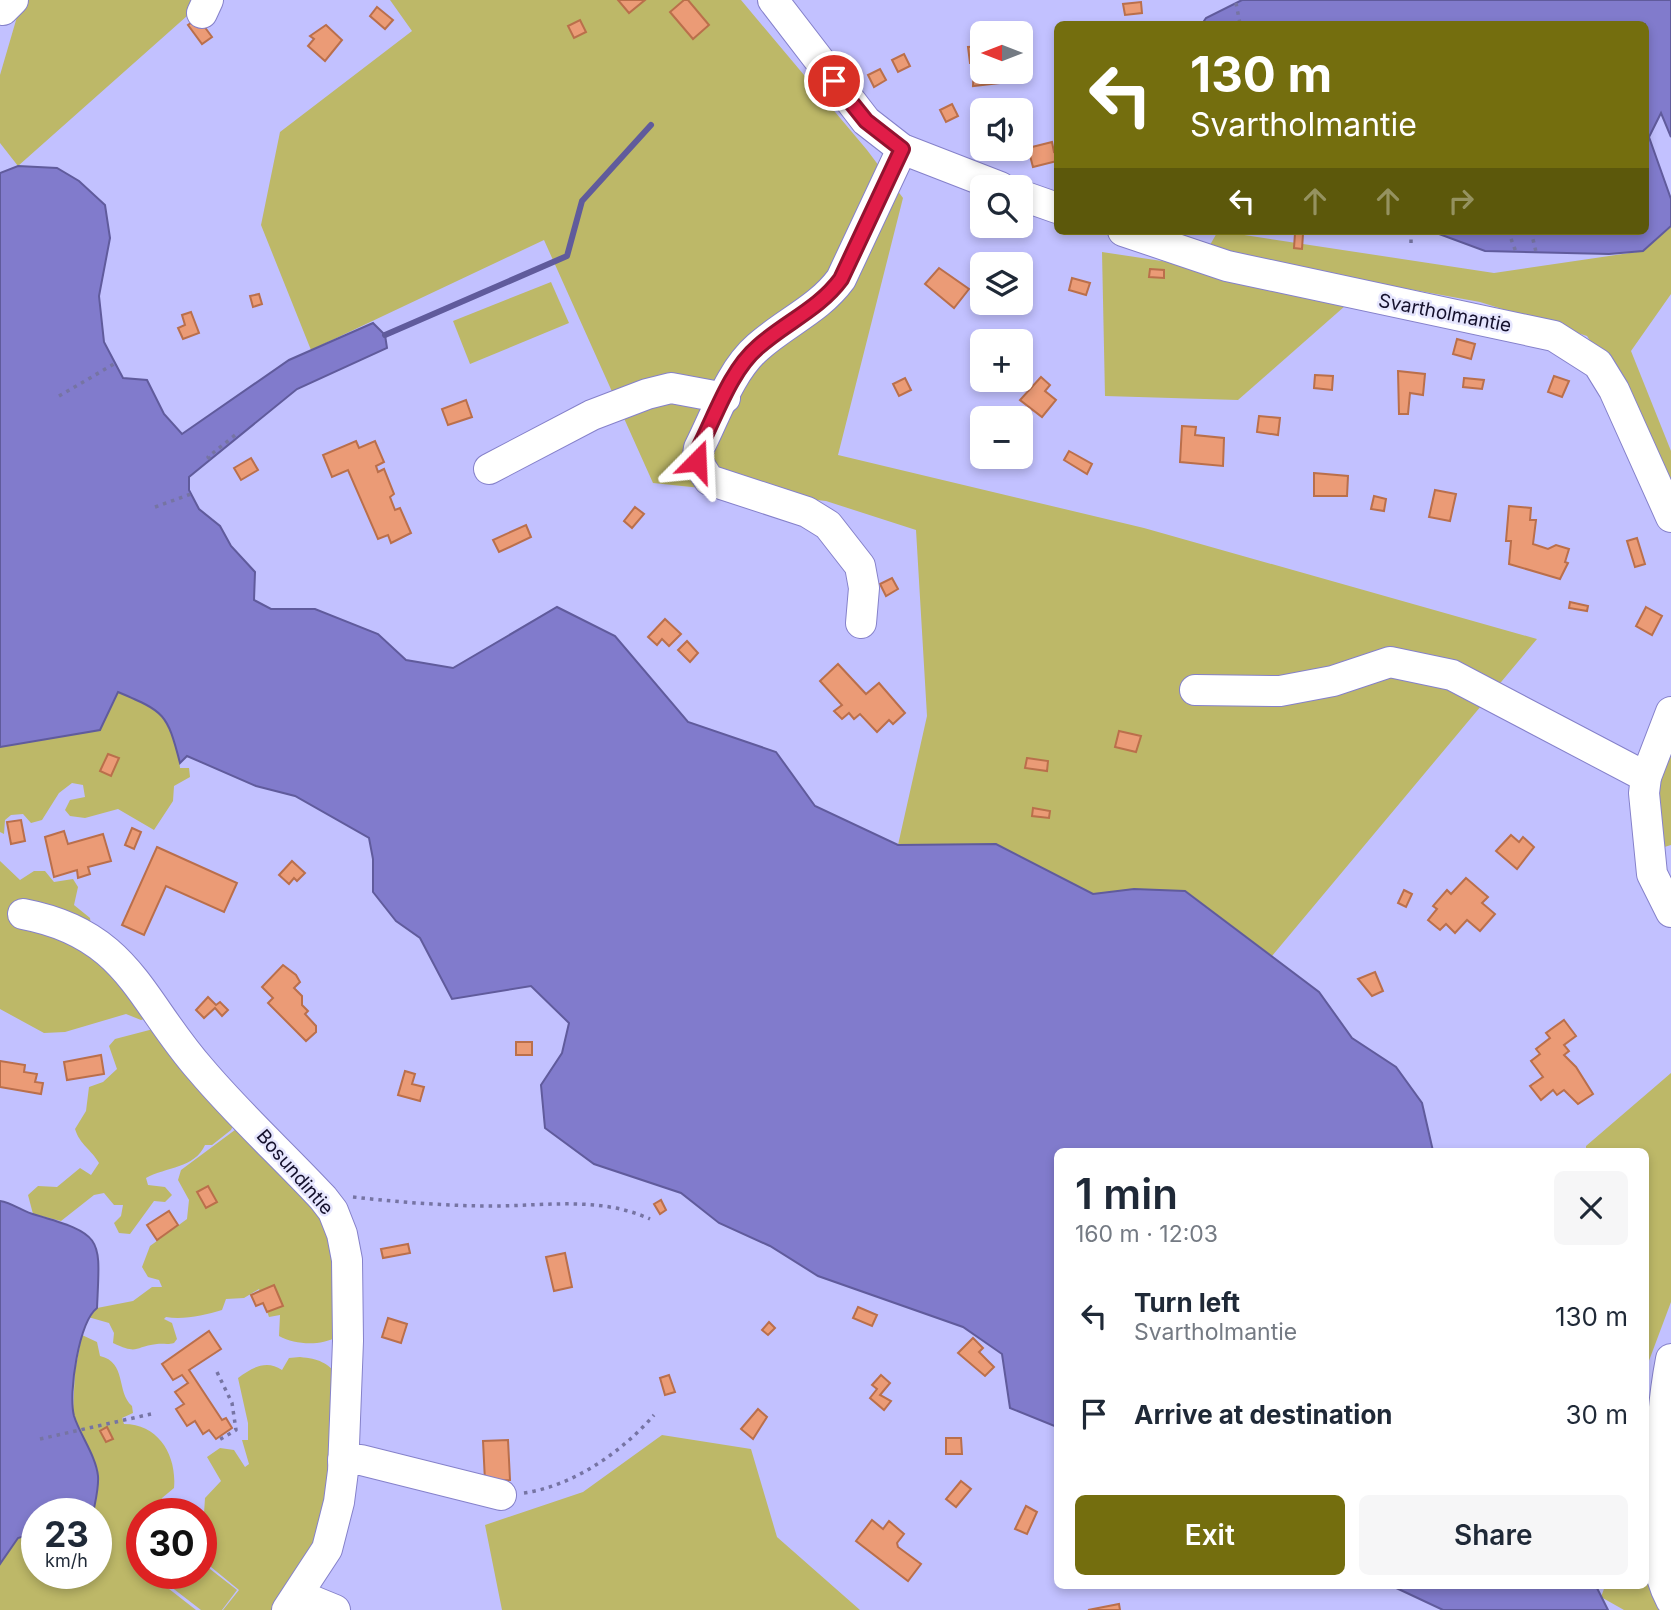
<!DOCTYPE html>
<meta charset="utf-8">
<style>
body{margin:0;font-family:Inter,sans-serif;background:#f6f6f7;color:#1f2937;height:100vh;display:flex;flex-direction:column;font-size:26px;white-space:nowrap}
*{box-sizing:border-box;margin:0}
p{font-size:23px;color:#747a83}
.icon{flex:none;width:38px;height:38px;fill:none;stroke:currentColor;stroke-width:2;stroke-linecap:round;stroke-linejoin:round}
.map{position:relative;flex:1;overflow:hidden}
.details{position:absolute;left:1054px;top:1148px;width:595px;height:441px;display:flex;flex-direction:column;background:#fff;border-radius:10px;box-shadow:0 4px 10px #0003}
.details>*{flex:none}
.banner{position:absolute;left:1054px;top:21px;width:595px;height:214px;border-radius:10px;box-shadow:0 4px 10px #0003;background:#746e0e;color:#fff;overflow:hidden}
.needle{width:46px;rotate:270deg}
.controls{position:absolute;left:970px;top:21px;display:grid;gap:14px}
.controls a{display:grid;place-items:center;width:63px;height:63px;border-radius:10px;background:#fff;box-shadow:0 4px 10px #0003;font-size:35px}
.speed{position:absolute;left:21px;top:1498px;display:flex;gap:14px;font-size:35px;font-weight:700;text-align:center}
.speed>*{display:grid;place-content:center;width:91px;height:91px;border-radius:50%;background:#fff;box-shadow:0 4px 10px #0003;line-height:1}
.speed small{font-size:18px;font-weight:400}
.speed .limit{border:10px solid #d22;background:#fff;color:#111}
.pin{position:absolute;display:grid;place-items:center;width:60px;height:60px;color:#fff;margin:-30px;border:4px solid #fff;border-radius:50%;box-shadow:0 2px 7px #0007}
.me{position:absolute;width:77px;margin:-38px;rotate:21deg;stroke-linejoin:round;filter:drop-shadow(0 0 5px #0008)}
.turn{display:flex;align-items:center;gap:24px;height:147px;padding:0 21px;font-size:32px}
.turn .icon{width:91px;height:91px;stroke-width:2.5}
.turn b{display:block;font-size:49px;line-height:60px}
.lanes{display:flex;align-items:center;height:66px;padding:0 21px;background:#0003;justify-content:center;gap:35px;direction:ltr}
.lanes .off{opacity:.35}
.round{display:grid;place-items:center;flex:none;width:74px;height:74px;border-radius:10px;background:#f6f6f7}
.headline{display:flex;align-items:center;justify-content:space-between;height:119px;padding:0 21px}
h1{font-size:42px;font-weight:600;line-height:52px}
.button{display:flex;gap:14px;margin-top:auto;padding:14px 21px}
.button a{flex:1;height:80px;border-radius:10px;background:#746e0e;color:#fff;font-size:28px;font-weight:600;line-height:80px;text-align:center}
.button a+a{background:#f6f6f7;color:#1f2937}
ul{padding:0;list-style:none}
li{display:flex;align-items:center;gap:21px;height:98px;padding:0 21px}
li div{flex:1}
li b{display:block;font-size:26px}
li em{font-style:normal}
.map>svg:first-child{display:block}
.green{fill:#bdb868}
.water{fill:#817bcc;stroke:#605b9c;stroke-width:2}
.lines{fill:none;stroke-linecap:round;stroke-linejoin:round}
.stream{stroke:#605b9c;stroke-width:6}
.building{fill:#eb9b76;stroke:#ba6f4b;stroke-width:2}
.minor-casing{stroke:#8581ca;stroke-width:32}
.path{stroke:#7674a3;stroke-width:3.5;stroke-dasharray:3.5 5;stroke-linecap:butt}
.minor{stroke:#fff;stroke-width:30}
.route-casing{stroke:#92132f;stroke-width:18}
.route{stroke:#e11d48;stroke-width:12}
.labels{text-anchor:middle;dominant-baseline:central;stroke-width:5;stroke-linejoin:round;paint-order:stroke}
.street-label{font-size:19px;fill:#14102c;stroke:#e6e6fe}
</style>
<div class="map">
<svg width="1671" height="1610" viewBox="0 0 1671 1610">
<rect width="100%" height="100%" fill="#c2c1ff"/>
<g class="green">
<path d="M11,0H205L18,166L0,143V75L19,10Z"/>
<path d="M390,0H741L867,150L903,198L838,455L1144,528L1537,639L1272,956L1185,891L1135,889L1093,894L996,844L898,845L927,716L916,530L826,501L653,483L544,240L311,350L261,225L280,132L412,31Z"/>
<path d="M1671,226V294L1631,351L1671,451V497L1619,385L1587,336L1480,302L1206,252L1218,231L1494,273L1643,251Z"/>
<path d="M1102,252L1175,263L1345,306L1238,400L1105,396Z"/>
<path d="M551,282L569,323L470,364L453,321Z"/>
<path d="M117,691C160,710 176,718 180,768H189L190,777L174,786L173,801L154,830L118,809L85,818L70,816L65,810L70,800L85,797L83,785L72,783L59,793L42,820L31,823L23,814L11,815L5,820L4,834L0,832V747Z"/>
<path d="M1671,738V845L1658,849L1654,780Z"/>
<path d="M0,861L20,880L34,871H45L54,882L73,879L78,887L74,905L90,918L92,933L154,1016L141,1020L126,1014L65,1032L44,1033L0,1009Z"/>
<path d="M161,1027L236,1119L231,1130L212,1145H205C195,1168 166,1167 146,1178L148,1185L165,1187L172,1195L165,1202L154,1201L130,1234L119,1233L114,1223L121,1216L123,1205H114L104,1193L94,1195L61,1221L33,1214L28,1195L38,1186L57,1187L80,1168L91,1175L99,1163C91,1149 80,1145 75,1129L86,1111L89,1087L103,1082L117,1069L109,1046L115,1039Z"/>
<path d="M1671,1073V1302L1647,1366L1649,1539L1664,1610H1624L1601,1597L1605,1586H1645V1152H1586V1146Z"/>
<path d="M243,1124L331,1210L337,1337C320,1346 296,1345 279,1336L280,1315L269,1317L259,1289L244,1298L226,1299L222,1310C205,1315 184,1320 166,1317L164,1319L172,1323L177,1339L174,1343C167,1345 163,1343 157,1344C133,1347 139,1355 113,1343L114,1333L109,1323L88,1317L97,1308L133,1301L152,1287H162L159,1280L148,1277L142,1267L150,1246L187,1219L189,1200L178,1180L181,1170Z"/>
<path d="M82,1335L97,1342L100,1356C127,1362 116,1392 132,1406L133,1413L122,1418L124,1424C159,1424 177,1456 174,1488L162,1498L158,1514H142V1573H155V1578L196,1610H0C0,1596 0,1577 0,1564C4,1549 22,1531 37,1532V1573H96V1514H93L98,1476L73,1413L75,1371Z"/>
<path d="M300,1357C319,1359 327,1362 339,1377L333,1521L283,1610H223L239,1590L211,1567L210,1554L202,1544L205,1498L221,1481L207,1457L220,1448L234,1450L245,1467L249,1464L242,1440H248V1423L238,1378C252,1368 266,1359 282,1370L289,1358Z"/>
<path d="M662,1435L751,1449L777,1537L860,1610H502L485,1525L583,1492Z"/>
<path d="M201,1562L237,1590L222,1610H201L157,1576L159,1573H201Z"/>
</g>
<g class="water">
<path d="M1242,0H1671V137L1661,113L1649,137L1671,199V226L1643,251L1609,254L1485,251L1431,231H1645V24H1202L1206,18Z"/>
<path d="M18,166L57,168L79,181L105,205L110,238L99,296L104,342L123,378L147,380L164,414L182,434L289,360L373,323L385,335L387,348L297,389L189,477V490L199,509L220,526L231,546L255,572L254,600L271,609H315L378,634L406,660L453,668L557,607L615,636L688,722L776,752L815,806L898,845L996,844L1093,894L1134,889L1185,891L1319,992L1352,1038L1396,1067L1422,1103L1433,1151L1057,1152V1427L1010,1408L1002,1354L963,1327L818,1276L770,1246L719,1223L681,1193L594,1164L545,1128L541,1085L562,1053L569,1023L531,986L452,999L420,938L396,921L373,892V859L369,838L295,796L256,786L187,756L180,763C167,713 165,712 118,692L100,730L0,747V173Z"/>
<path d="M0,1201C13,1203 23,1212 36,1215C105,1235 100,1238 97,1308C79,1322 68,1393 74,1416C80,1435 96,1456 98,1476C99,1488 95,1502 93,1514H37V1532L18,1538L0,1564Z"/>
<path d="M1392,1586H1596L1608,1610H1443Z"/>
</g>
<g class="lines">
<path class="stream" d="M385,335L567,256L582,201L651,125"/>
</g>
<g class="building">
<path d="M618,0H645L629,13Z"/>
<path d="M684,0H688L709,25L693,39L670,12Z"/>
<path d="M1141,2L1142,13L1125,15L1123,4Z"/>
<path d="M377,7L393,20L385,29L370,16Z"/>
<path d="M198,18L212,37L202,44L188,25Z"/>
<path d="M580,20L586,32L574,38L568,26Z"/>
<path d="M326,25L342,40L325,61L308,46L314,39L310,36Z"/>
<path d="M982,46V72H998L999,83L973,86L974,63H970L968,47Z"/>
<path d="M904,54L910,66L898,72L892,60Z"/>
<path d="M880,69L886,80L874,87L868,75Z"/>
<path d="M952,104L958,116L946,122L940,110Z"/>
<path d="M1052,142L1054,152L1057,151V161L1033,167L1028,148Z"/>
<path d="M1295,233L1303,234L1302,249L1294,248Z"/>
<path d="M939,268L969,289L954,308L925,284Z"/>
<path d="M1150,269L1164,270V278L1149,277Z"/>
<path d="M1072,278L1090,283L1086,295L1069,290Z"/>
<path d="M259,294L262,304L253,307L250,296Z"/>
<path d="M191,312L199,333L183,339L178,328L185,325L182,315Z"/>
<path d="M1457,339L1475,344L1471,359L1453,354Z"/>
<path d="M1398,371L1425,374L1423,395L1410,393L1408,414H1399Z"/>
<path d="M1315,375L1333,376L1332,390L1314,388Z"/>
<path d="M1554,376L1569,381L1562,397L1548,392Z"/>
<path d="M1041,377L1050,385L1045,391L1056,400L1042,417L1020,400Z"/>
<path d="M905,378L911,390L899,396L893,384Z"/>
<path d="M1464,378L1484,380L1482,389L1463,387Z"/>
<path d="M466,400L472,417L448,425L442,409Z"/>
<path d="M1259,416L1280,418L1278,435L1257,432Z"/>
<path d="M1182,426L1196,427L1195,435L1224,438L1223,466L1180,462Z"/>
<path d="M356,441L359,448L375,441L384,462L376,466L378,472L384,469L394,494L390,497L395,510L400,508L411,533L391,543L388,535L378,539L348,470L332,477L323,455Z"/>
<path d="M1069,451L1092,464L1087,474L1064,460Z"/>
<path d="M251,458L258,470L241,480L234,468Z"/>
<path d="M1314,473L1348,476L1347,496H1314Z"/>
<path d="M1435,490L1456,494L1450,521L1429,517Z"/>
<path d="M1374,496L1386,499L1384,511L1371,509Z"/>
<path d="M1509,506L1531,508L1530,520H1536L1533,544L1548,549L1556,545L1569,549L1565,562L1568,563L1560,579L1509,564L1511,541H1506Z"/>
<path d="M635,507L644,514L632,528L624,521Z"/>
<path d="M526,525L531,537L499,552L493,540Z"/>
<path d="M1637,538L1645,564L1635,567L1627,541Z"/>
<path d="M892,578L898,589L886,596L880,584Z"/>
<path d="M1570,602L1588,606L1587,611L1569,608Z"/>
<path d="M1646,607L1662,616L1652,635L1636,626Z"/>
<path d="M665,619L681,634L669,646L662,639L657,645L648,637Z"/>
<path d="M687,641L698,653L690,662L678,650Z"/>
<path d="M838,664L866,694L879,683L905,713L893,724L889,720L877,732L860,714L854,719L849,713L842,719L834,711L842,705L820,681Z"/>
<path d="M1119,731L1141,736L1136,752L1115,747Z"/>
<path d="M108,754L119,758L111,776L100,771Z"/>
<path d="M1027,758L1048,761L1047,771L1025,768Z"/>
<path d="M1033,808L1050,811L1049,818L1032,816Z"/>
<path d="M21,820L25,841L11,844L7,822Z"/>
<path d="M132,828L141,832L134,849L125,845Z"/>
<path d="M64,831L68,844L103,834L111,861L88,867L90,874L78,878L77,870L54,877L45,837Z"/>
<path d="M1511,835L1519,842L1523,837L1534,847L1517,869L1496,851Z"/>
<path d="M157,847L237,883L224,912L166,886L144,935L122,925Z"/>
<path d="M292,861L305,873L297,881L294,878L289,884L279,875Z"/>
<path d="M1466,878L1488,897L1482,903L1495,914L1480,931L1467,920L1455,933L1446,924L1440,930L1428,920L1437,909L1433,906L1447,890L1451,894Z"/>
<path d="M1404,890L1412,894L1406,907L1398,903Z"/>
<path d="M283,965L296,975L300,982L294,988L302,996V1005L308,1011L305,1014L316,1026V1032L306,1041L268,1003L273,998L262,987Z"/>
<path d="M1375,972L1383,991L1372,996L1358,979Z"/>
<path d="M208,997L216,1005L220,1002L228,1010L222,1016L215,1008L204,1018L196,1010Z"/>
<path d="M1564,1020L1576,1036L1564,1045L1569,1051L1564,1055L1576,1067L1593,1094L1578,1104L1564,1090L1557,1095L1553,1090L1541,1100L1530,1086L1543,1077L1531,1061L1540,1054L1536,1049L1550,1038L1546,1033Z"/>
<rect x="516" y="1042" width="16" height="13"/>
<path d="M101,1055L104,1074L67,1080L64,1062Z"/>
<path d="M0,1061L25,1065L24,1072L37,1074L35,1082L43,1083L41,1094L0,1087Z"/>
<path d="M405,1071L415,1074L412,1084L424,1087L420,1101L398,1095Z"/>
<path d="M208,1186L217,1202L206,1208L197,1192Z"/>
<path d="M661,1200L666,1210L660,1214L654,1204Z"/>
<path d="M169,1211L178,1225L157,1240L147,1225Z"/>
<path d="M408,1244L410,1253L383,1258L381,1249Z"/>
<path d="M565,1253L572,1287L554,1291L546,1257Z"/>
<path d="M274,1285L283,1306L267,1312L263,1303L256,1306L251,1295Z"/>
<path d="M858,1307L877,1315L872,1326L853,1318Z"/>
<path d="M388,1318L407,1324L401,1343L382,1337Z"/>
<path d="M769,1322L775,1328L768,1335L762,1330Z"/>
<path d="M209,1331L221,1349L189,1370L222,1420L226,1418L232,1428L216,1439L209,1430L203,1434L195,1421L187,1426L176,1409L184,1404L175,1392L188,1383L182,1375L173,1380L162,1364Z"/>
<path d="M973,1338L983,1348L979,1352L994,1367L985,1376L958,1353Z"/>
<path d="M669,1375L675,1392L665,1395L660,1378Z"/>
<path d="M881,1375L890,1383L880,1395L891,1401L884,1410L870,1398L877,1389L872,1385Z"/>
<path d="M758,1409L767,1417L753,1439L741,1429Z"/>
<path d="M107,1427L113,1439L106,1442L100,1431Z"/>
<path d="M946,1438H961L962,1454H946Z"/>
<path d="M508,1440L510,1480L485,1481L483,1441Z"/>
<path d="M961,1481L971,1489L956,1507L946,1499Z"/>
<path d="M1026,1506L1037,1512L1027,1534L1015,1529Z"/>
<path d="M872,1520L883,1529L889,1521L904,1534L897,1543L898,1547L921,1564L908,1581L856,1541Z"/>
<path d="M1119,1604L1120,1610H1088Z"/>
</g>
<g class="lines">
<g class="minor-casing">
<g id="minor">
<path d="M773,0L866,121L902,149L1000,187"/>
<path d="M3,10L13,0"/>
<path d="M202,13L208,0"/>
<path d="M1020,195L1057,208"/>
<path d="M1123,231L1227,266L1554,336L1598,364L1614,390L1671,517"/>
<path d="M489,469L592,415L647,394L671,388L725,398"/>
<path d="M861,623L864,588L860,566L828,525L807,512L709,480L697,461L699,448C716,415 730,371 758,347C786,322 819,309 841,279L902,149"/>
<path d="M1195,690L1280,691L1333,681L1390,662L1452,675L1646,777"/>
<path d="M1671,712L1646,777L1644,793L1652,874L1671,912"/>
<path d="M23,914C129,934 139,1000 201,1070C239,1115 283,1155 323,1198L333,1211L342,1234L347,1260L348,1341L343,1471L339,1502L327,1549L287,1610"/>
<path d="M1671,1359C1663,1400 1661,1441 1659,1483C1658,1523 1651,1563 1671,1600"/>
<path d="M343,1460H361L501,1495"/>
<path d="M296,1600L313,1601L335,1610"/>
</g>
</g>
<g class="path">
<path d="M1236,3L1240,24"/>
<path d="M1411,231V246"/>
<path d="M1508,231L1516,252"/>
<path d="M1531,231L1536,252"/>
<path d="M1317,234L1319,231"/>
<path d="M59,396L114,364"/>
<path d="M210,459L208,457L239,432"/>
<path d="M155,507L191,494"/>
<path d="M353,1197C399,1202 445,1206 492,1206C547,1206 599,1196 650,1219"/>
<path d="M217,1372L232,1403L236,1430L217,1441"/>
<path d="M40,1439L151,1414"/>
<path d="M524,1493C573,1486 622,1452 654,1415"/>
</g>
<use href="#minor" class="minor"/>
</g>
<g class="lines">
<g class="route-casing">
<path id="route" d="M697,461L699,448C716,415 730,371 758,347C786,322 819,309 841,279L902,149L866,121L834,81"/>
</g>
<use href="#route" class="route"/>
</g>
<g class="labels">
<g class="street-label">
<text transform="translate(1445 313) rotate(11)">Svartholmantie</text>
<text transform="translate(295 1172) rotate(49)">Bosundintie</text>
</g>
</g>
</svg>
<div class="controls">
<a><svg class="needle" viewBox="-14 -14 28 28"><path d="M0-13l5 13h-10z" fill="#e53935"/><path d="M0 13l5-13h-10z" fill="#747a83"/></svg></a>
<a><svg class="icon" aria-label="sound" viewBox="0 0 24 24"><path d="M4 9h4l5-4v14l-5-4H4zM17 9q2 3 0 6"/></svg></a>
<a><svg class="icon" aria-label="search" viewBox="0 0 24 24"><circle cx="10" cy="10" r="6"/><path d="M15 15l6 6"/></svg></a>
<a><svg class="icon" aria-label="layers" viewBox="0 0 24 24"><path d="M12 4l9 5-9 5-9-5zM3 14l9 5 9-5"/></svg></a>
<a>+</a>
<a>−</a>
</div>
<div class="speed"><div>23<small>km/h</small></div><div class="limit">30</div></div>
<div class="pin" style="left:834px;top:81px;background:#d93025"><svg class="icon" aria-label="arrive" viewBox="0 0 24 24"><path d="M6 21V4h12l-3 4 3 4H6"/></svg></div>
<svg class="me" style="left:697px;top:461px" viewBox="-20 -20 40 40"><path d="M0-17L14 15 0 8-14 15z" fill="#e11d48" stroke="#fff" stroke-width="4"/></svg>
<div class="banner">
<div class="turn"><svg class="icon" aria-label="left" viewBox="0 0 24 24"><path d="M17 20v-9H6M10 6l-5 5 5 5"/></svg><div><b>130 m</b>Svartholmantie</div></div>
<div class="lanes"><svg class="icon" aria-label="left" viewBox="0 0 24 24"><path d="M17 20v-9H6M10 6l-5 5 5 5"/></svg><svg class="icon off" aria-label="ahead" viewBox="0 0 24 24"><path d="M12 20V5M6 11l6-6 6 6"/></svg><svg class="icon off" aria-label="ahead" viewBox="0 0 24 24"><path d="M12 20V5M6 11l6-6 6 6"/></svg><svg class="icon off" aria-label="right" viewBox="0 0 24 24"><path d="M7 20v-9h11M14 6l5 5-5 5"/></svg></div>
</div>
<section class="details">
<div class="headline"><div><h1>1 min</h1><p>160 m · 12:03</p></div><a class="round"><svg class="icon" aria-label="close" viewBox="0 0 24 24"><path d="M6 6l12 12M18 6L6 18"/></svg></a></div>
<ul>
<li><svg class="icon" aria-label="left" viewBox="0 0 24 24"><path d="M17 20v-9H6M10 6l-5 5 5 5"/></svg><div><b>Turn left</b><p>Svartholmantie</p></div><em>130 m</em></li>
<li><svg class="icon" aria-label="arrive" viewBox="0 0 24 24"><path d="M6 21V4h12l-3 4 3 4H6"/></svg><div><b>Arrive at destination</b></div><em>30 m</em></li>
</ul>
<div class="button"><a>Exit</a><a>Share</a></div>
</section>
</div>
